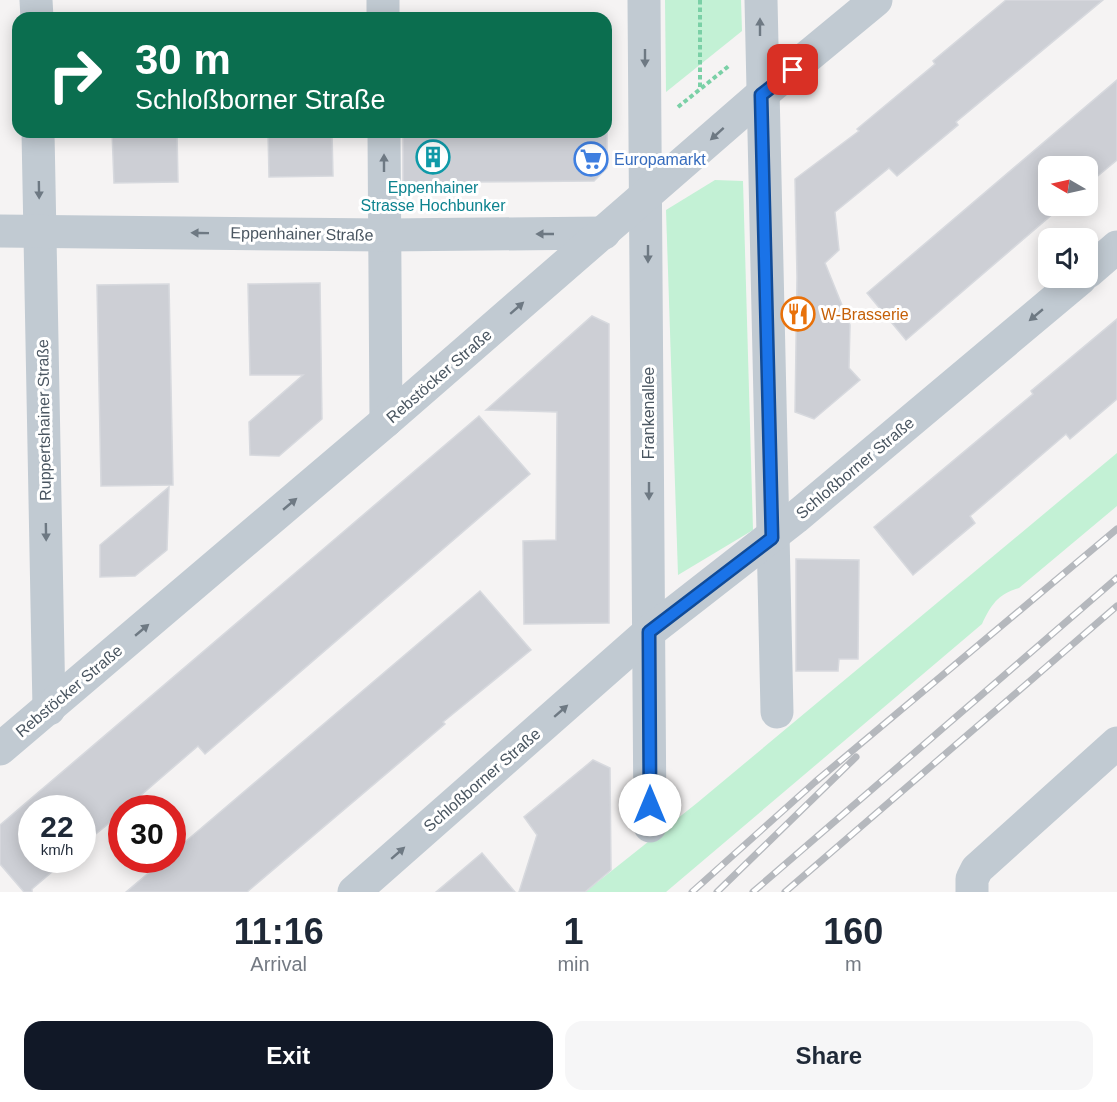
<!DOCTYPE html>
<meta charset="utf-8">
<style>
body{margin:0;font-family:Helvetica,sans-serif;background:#f6f6f7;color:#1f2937;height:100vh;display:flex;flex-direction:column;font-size:22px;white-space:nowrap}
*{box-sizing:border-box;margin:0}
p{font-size:20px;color:#747a83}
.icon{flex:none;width:33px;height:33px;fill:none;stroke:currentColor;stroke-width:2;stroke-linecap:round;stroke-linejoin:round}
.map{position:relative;height:892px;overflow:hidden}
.drawer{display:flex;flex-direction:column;background:#fff;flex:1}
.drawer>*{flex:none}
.top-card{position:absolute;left:12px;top:12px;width:600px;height:126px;border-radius:18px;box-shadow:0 3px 15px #0003;background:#0b6e4f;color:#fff;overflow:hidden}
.needle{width:39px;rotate:279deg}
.tools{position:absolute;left:1038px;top:156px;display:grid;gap:12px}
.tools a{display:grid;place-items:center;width:60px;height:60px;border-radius:12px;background:#fff;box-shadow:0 3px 15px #0003;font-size:30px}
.speed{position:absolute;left:18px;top:795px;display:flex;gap:12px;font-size:30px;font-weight:700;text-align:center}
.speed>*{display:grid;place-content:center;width:78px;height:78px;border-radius:50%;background:#fff;box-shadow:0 3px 15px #0003;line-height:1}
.speed small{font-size:15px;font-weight:400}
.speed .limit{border:9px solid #d22;background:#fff;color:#111}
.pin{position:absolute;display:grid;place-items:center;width:51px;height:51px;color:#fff;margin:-26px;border-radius:12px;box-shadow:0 3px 9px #0006}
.me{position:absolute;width:66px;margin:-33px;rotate:0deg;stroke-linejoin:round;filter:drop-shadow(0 0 4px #0008)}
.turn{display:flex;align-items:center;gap:21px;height:126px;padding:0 24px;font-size:27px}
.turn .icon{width:78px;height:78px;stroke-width:2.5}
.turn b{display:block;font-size:42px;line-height:51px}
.eta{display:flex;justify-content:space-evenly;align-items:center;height:102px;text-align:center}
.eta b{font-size:36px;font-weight:800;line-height:42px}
.cta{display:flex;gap:12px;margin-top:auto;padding:12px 24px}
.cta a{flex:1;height:69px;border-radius:18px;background:#111827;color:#fff;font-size:24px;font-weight:800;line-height:69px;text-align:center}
.cta a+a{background:#f6f6f7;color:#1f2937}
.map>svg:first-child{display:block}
.green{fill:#c3f1d5}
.building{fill:#cdcfd5;stroke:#d7d9de;stroke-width:1.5}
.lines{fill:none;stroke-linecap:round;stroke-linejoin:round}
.path{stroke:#7ad0a6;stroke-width:4;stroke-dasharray:4.5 3;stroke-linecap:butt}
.minor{stroke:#c1cad2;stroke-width:33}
.rail-casing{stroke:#b5b8bd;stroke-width:7}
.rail{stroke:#fff;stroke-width:4.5;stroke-dasharray:14;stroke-linecap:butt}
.oneway{fill:#6e7983}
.route-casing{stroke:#114b97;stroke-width:15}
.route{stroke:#1a73e8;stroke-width:10}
.labels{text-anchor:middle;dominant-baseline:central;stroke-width:6;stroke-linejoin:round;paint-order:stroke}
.shop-label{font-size:16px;fill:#366cbe;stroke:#fff;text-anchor:start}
.culture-label{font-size:16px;fill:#0d838f;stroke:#fff}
.street-label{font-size:16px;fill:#4a5661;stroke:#fff}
.food-label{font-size:16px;fill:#c56008;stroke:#fff;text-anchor:start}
</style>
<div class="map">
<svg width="1117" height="892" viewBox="0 0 1117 892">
<rect width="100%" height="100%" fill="#f5f3f3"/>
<g class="green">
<path d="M665,0H741L742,31L666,92Z"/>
<path d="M715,180L743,181L753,530L678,575L666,210Z"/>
<path d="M1117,453V506L1019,588C998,594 991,605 982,624L666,892H585L697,803Z"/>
</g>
<g class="building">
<path d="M1006,0H1103L956,122L958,125L897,176L889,168L835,212L839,250L825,263L850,325L849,368L860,380L814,419L795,412L797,277L795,179L859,131L857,129L935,64L933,61Z"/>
<path d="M1117,80V160L1088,184V166H1048V206H1062L906,340L867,293Z"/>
<path d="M112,132H177L178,182L114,183Z"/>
<path d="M268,132H332L333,176L269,177Z"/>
<path d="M403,132H607V168L594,181L464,182L465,188L403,189Z"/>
<path d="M320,283L322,419L279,456L250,455L249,422L303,375H250L248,284Z"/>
<path d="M169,284L173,485L101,486L97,285Z"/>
<path d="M592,316L609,324V623L524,624L523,541L556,540L557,412L486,410Z"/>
<path d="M1117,319V399L1070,439L1066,434L970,516L975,523L913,575L874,527L1033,394L1031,391Z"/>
<path d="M479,416L530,474L205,754L198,746L126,808H122V813L82,845V808H32V860H66L32,889V892H24L0,864V825Z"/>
<path d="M169,487L167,550L135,576L100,577V545Z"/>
<path d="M796,559L859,560L858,659H839L838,671H796Z"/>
<path d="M480,591L531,650L443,722L445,724L247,892H126L164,860H172V853Z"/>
<path d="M593,760L610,768L611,870L585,892H519L537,835L524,817Z"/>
<path d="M482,853L515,892H436Z"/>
</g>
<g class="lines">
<g class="path">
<path d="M700,0V89"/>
<path d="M678,107L730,65"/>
</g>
<g class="minor">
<path d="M36,0L37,18"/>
<path d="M383,0V18"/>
<path d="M644,0L650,826"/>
<path d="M761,0L777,712"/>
<path d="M38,132L49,709"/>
<path d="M384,132L386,421"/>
<path d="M0,231L385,235L604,233"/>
<path d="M1088,272L1117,247"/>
<path d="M0,749L386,421L761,95L876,0"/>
<path d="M354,892L649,632L795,518L1081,278"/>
<path d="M972,892V879L977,869L1117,743"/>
</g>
<g class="rail-casing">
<g id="rail">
<path d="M692,892L815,782L1117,529"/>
<path d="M717,892L856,757"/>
<path d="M753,892L1117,578"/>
<path d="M785,892L1117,606"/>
</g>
</g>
<use href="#rail" class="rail"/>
</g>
<defs><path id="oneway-solid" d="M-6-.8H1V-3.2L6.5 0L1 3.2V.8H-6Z" transform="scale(1.5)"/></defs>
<g class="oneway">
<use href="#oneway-solid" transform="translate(760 27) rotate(-90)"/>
<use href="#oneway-solid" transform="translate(645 58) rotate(90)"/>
<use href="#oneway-solid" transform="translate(717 134) rotate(138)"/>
<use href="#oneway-solid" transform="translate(384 163) rotate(-90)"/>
<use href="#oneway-solid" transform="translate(39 190) rotate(89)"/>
<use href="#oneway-solid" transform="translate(200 233) rotate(-179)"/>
<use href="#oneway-solid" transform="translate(545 234) rotate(180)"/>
<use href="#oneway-solid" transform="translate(648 254) rotate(90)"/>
<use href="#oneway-solid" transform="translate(517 308) rotate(-41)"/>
<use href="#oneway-solid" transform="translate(1036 315) rotate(140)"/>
<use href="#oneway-solid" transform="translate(649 491) rotate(90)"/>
<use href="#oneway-solid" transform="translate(290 504) rotate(-40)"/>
<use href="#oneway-solid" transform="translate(46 532) rotate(89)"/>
<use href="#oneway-solid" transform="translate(142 630) rotate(-40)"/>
<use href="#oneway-solid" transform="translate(561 711) rotate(-41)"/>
<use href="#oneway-solid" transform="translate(398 853) rotate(-41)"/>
</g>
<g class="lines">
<g class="route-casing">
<path id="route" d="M650,805L649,632L772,538L761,95L793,70"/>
</g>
<use href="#route" class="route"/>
</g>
<defs>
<g id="building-ring" transform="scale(1.725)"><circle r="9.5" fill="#fff" stroke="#0f9aa8" stroke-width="1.5"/><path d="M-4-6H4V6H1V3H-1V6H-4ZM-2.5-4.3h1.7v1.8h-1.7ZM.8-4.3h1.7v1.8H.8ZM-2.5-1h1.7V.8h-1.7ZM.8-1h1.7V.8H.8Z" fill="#0f9aa8"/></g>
<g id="supermarket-ring" transform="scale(1.725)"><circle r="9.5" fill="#fff" stroke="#3f7fe0" stroke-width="1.5"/><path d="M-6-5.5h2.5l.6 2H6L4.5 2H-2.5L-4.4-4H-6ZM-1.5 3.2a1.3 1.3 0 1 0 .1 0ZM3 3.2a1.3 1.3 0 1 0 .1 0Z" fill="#3f7fe0"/></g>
<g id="restaurant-ring" transform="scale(1.725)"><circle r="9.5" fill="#fff" stroke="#e8710a" stroke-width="1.5"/><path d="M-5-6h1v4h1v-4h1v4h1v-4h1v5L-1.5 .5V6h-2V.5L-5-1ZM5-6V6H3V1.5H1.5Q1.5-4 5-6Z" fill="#e8710a"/></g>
</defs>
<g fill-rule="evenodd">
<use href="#building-ring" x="433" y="157"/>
<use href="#supermarket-ring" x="591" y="159"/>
<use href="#restaurant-ring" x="798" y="314"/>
</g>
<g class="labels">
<g class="shop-label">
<text x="614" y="159">Europamarkt</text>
</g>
<g class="culture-label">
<text x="433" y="187">Eppenhainer<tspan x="433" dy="18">Strasse Hochbunker</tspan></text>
</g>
<g class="street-label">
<text transform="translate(302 234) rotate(1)">Eppenhainer Straße</text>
<text transform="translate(439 376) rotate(-41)">Rebstöcker Straße</text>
<text transform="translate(648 413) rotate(-90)">Frankenallee</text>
<text transform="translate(44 420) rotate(-91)">Ruppertshainer Straße</text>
<text transform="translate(855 468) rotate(-40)">Schloßborner Straße</text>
<text transform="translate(69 691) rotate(-40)">Rebstöcker Straße</text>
<text transform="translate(482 780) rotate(-41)">Schloßborner Straße</text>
</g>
<g class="food-label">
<text x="821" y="314">W-Brasserie</text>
</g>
</g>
</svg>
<div class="tools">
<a><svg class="needle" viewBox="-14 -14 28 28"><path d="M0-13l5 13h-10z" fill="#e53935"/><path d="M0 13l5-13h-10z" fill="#747a83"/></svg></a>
<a><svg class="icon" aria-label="sound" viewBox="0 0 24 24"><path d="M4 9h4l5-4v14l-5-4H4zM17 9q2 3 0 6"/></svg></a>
</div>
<div class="speed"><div>22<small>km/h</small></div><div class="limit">30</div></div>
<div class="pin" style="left:793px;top:70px;background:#d93025"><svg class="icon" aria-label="arrive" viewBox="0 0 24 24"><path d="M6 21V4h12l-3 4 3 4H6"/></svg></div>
<svg class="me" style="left:650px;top:805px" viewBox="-20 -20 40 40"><circle r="19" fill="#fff"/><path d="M0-13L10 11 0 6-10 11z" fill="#1a73e8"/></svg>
<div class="top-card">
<div class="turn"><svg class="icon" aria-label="right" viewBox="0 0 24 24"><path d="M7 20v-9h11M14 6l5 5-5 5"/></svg><div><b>30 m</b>Schloßborner Straße</div></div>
</div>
</div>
<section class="drawer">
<div class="eta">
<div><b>11:16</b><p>Arrival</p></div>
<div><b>1</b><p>min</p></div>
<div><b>160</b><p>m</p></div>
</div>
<div class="cta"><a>Exit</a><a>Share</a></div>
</section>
